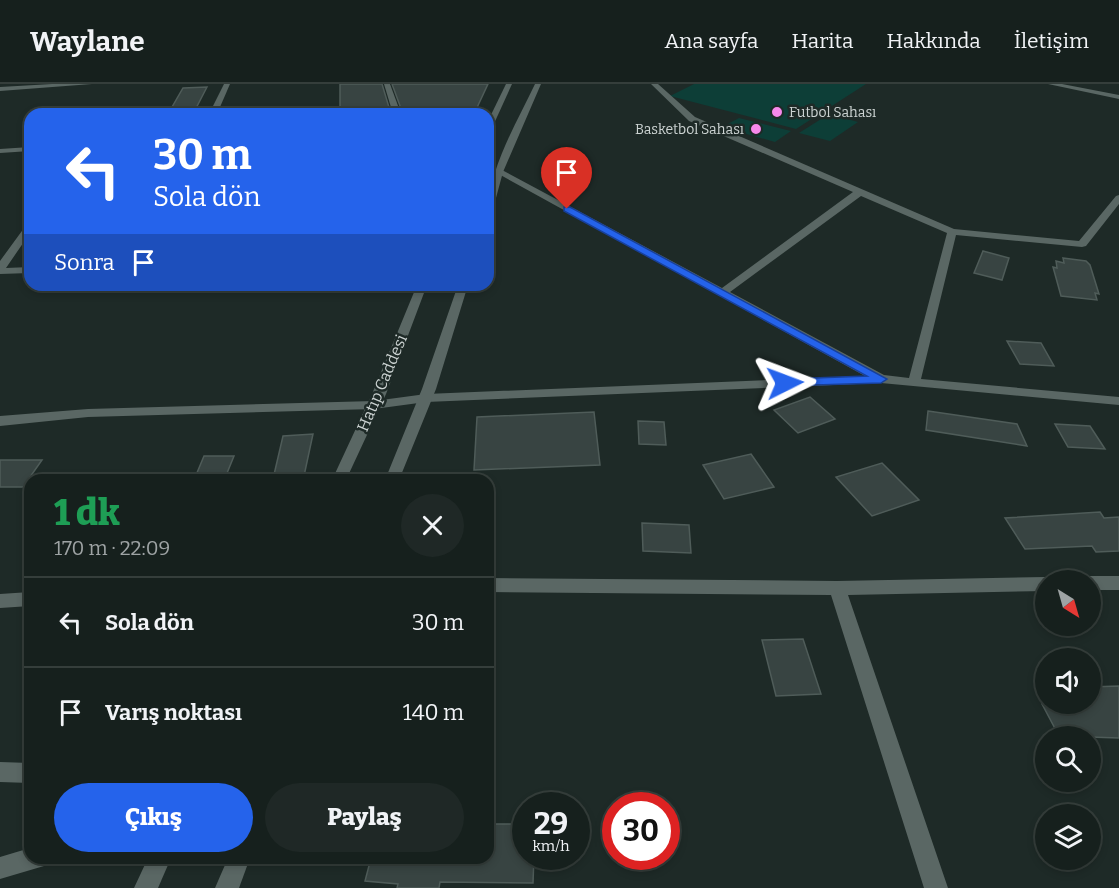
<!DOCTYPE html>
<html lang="tr">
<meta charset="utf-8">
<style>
body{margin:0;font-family:Bitter,serif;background:#1f2826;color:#f1f3f6;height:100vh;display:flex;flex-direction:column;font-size:22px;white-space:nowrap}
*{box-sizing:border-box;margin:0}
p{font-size:20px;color:#9ea3a4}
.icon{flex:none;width:33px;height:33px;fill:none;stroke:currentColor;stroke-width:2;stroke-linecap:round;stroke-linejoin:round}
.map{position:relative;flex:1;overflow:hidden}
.sheet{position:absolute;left:24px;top:390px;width:470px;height:390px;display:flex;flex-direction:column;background:#16201d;border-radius:18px;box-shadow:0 3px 9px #0003,0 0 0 2px #353e3b}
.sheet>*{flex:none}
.guide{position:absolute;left:24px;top:24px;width:470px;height:183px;border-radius:18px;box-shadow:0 3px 9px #0003,0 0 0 2px #353e3b;background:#2563eb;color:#fff;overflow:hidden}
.needle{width:39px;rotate:143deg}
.tools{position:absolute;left:1035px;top:486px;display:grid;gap:12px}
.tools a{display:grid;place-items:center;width:66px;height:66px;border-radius:50%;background:#16201d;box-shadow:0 3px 9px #0003,0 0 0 2px #353e3b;font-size:30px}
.speed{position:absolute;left:512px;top:708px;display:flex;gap:12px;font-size:30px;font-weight:700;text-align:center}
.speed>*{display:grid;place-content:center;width:78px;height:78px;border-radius:50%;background:#16201d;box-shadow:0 3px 9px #0003,0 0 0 2px #353e3b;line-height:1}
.speed small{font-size:15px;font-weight:400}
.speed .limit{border:9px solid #d22;background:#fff;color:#111}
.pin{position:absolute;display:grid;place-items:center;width:51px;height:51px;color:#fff;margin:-62px -26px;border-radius:50% 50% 50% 0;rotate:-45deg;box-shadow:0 0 6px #0007}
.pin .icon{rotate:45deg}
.me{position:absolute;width:66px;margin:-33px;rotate:87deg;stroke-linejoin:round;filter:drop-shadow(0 0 4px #0008)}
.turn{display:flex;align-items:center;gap:21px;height:126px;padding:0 30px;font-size:27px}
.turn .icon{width:78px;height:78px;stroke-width:2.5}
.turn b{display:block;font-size:42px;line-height:51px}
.then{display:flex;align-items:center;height:57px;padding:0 30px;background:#0003;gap:12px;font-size:22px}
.round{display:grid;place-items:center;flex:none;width:63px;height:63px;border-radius:32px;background:#1f2826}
.overview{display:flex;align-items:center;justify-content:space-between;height:102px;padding:0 30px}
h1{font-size:36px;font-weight:800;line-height:45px;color:#1e9e55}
.primary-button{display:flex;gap:12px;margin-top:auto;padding:12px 30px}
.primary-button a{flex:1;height:69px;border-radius:36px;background:#2563eb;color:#fff;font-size:24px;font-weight:800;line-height:69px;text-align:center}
.primary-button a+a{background:#1f2826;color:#f1f3f6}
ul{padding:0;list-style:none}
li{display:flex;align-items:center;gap:18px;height:90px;padding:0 30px;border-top:2px solid #353e3b}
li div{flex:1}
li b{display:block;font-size:22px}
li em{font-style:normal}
header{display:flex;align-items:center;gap:36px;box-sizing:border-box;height:84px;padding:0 30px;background:#16201d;border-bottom:2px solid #353e3b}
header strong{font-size:28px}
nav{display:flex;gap:33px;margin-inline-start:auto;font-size:21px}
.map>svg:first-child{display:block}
.green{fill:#0d3e37}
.building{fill:#384442;stroke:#4f5c59;stroke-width:1.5}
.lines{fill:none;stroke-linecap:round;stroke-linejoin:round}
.minor{fill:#5a6764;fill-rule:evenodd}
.tertiary{fill:#5a6764;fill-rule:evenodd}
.secondary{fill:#5a6764;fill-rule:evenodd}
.route{fill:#2563eb;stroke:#184099;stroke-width:1.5}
.poi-dot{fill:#f788eb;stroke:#1e2a27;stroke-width:2}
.labels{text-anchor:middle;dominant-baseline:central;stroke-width:5;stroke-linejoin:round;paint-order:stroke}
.far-poi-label{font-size:14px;fill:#ccd3d2;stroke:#1e2a27;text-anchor:start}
.street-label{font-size:16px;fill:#ccd3d2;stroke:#1e2a27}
</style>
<header>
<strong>Waylane</strong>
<nav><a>Ana sayfa</a><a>Harita</a><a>Hakkında</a><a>İletişim</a></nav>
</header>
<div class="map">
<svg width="1119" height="804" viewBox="0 0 1119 804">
<rect width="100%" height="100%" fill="#1e2a27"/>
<g class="green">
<path d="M694,0H866L796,45L670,12Z"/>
<path d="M829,30L858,38L830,57L799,49Z"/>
<path d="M739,34L791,47L775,58L722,43Z"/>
</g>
<g class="building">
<path d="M340,0H382L391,30H340Z"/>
<path d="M392,0H488L474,30H403Z"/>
<path d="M207,3L193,30H168L183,4Z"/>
<path d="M983,167L1009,174L1002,196L974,189Z"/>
<path d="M1063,174L1086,177L1090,181L1099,210L1095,209L1097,216L1061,212L1053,183L1057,184L1056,177L1064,179Z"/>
<path d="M1007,257L1041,259L1054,282L1020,280Z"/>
<path d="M810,313L835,335L798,349L774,326Z"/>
<path d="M928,327L1017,340L1027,362L926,346Z"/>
<path d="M594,328L600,381L474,386L477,333Z"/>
<path d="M638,337L664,338L666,361L639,360Z"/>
<path d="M1055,340L1090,342L1105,365L1068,363Z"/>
<path d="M313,350L304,392L273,395L283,352Z"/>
<path d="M751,370L774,403L724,415L703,381Z"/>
<path d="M204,372H234L225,394L194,396Z"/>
<path d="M0,376H42L23,403H0Z"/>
<path d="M882,379L919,416L872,432L836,393Z"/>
<path d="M1100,428L1104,434L1119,433V467L1096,468L1092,462L1025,465L1005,434Z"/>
<path d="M642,439L689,441L691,469L643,467Z"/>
<path d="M803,555L821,610L776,612L762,556Z"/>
<path d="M1119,602V654L1059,652L1042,620H1090V603Z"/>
<path d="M488,740H525V772H534L533,799L440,798L439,804H397L398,800L365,797L371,774H488Z"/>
</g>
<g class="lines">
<g class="minor">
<path d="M52,0H92L0,7V3Z"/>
<path d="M224,0H230L217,30H209Z"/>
<path d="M384,0H390L401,30H393Z"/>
<path d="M651,0H658L695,33L954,145L1079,157L1116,112L1119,111V120L1086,162L1082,163L956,151L921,295L1119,313V321L881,299L426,318L374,325L88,333L0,342V332L88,325L374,317L426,310L865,292L495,88L502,86L722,204L853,108L689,37ZM861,112L947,149L909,294L884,291L730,208Z"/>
<path d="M30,63V67L0,69V65Z"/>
<path d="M30,139V149L6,184L30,183V189L0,190V177L27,140Z"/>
<path d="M1090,492H1119V506H1090V496H1083Z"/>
<path d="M1046,493L1053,496H1046V507L848,511L948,804H924L831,511L488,508V494L837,497Z"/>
<path d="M30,508V522L0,524V510Z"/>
<path d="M0,678L30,679V699L0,698Z"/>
<path d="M30,764V774H47L44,782L0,795V773Z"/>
</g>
<path class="tertiary" d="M1048,0H1062L1119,11V15Z"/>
<g class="secondary">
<path d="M506,0H512L492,44L488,46V37Z"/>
<path d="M535,0H541L503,88L493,125L488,128C488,86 517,38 535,0Z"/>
<path d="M417,201H427L386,310L346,396H332L372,310Z"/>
<path d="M458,201H468L436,305L399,396H385L422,305Z"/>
<path d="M148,774H171L158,804H134Z"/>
<path d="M228,774H250L239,804H215Z"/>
</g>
</g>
<path class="route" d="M564,123H570L887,295L881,299L781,302L779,299L785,295L867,292L564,127Z"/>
<g class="poi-dot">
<circle cx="777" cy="28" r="6"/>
<circle cx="756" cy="45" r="6"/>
</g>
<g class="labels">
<g class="far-poi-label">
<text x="789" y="28">Futbol Sahası</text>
<text x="744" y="45" text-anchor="end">Basketbol Sahası</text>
</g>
<g class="street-label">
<text transform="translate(382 299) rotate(-67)">Hatıp Caddesi</text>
</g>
</g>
</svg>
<div class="tools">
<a><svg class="needle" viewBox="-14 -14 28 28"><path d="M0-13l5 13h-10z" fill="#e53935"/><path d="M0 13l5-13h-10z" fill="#9ea3a4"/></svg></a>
<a><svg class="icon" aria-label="sound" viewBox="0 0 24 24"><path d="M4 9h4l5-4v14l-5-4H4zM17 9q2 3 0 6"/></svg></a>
<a><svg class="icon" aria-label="search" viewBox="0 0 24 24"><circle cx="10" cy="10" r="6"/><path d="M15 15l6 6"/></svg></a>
<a><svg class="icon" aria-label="layers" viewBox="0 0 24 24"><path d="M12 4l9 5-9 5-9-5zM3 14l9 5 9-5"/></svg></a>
</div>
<div class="speed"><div>29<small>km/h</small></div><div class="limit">30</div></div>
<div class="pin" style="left:567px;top:125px;background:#d93025"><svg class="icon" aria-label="arrive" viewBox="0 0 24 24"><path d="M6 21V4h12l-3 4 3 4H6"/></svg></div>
<svg class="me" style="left:785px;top:299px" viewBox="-20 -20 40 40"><path d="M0-17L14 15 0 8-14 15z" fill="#2563eb" stroke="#fff" stroke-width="4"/></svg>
<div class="guide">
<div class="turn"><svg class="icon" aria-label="left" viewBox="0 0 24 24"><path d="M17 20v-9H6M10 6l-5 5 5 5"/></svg><div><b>30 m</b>Sola dön</div></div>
<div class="then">Sonra<svg class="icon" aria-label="arrive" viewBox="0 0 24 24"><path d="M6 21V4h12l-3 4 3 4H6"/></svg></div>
</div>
<section class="sheet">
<div class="overview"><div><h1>1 dk</h1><p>170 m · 22:09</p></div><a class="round"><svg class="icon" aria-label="close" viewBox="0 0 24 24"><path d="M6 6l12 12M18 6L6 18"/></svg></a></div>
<ul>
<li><svg class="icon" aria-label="left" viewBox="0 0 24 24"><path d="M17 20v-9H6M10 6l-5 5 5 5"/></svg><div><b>Sola dön</b></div><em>30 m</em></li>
<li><svg class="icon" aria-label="arrive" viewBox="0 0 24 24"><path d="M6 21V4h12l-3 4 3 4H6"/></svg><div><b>Varış noktası</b></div><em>140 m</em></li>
</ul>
<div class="primary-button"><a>Çıkış</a><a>Paylaş</a></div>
</section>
</div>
